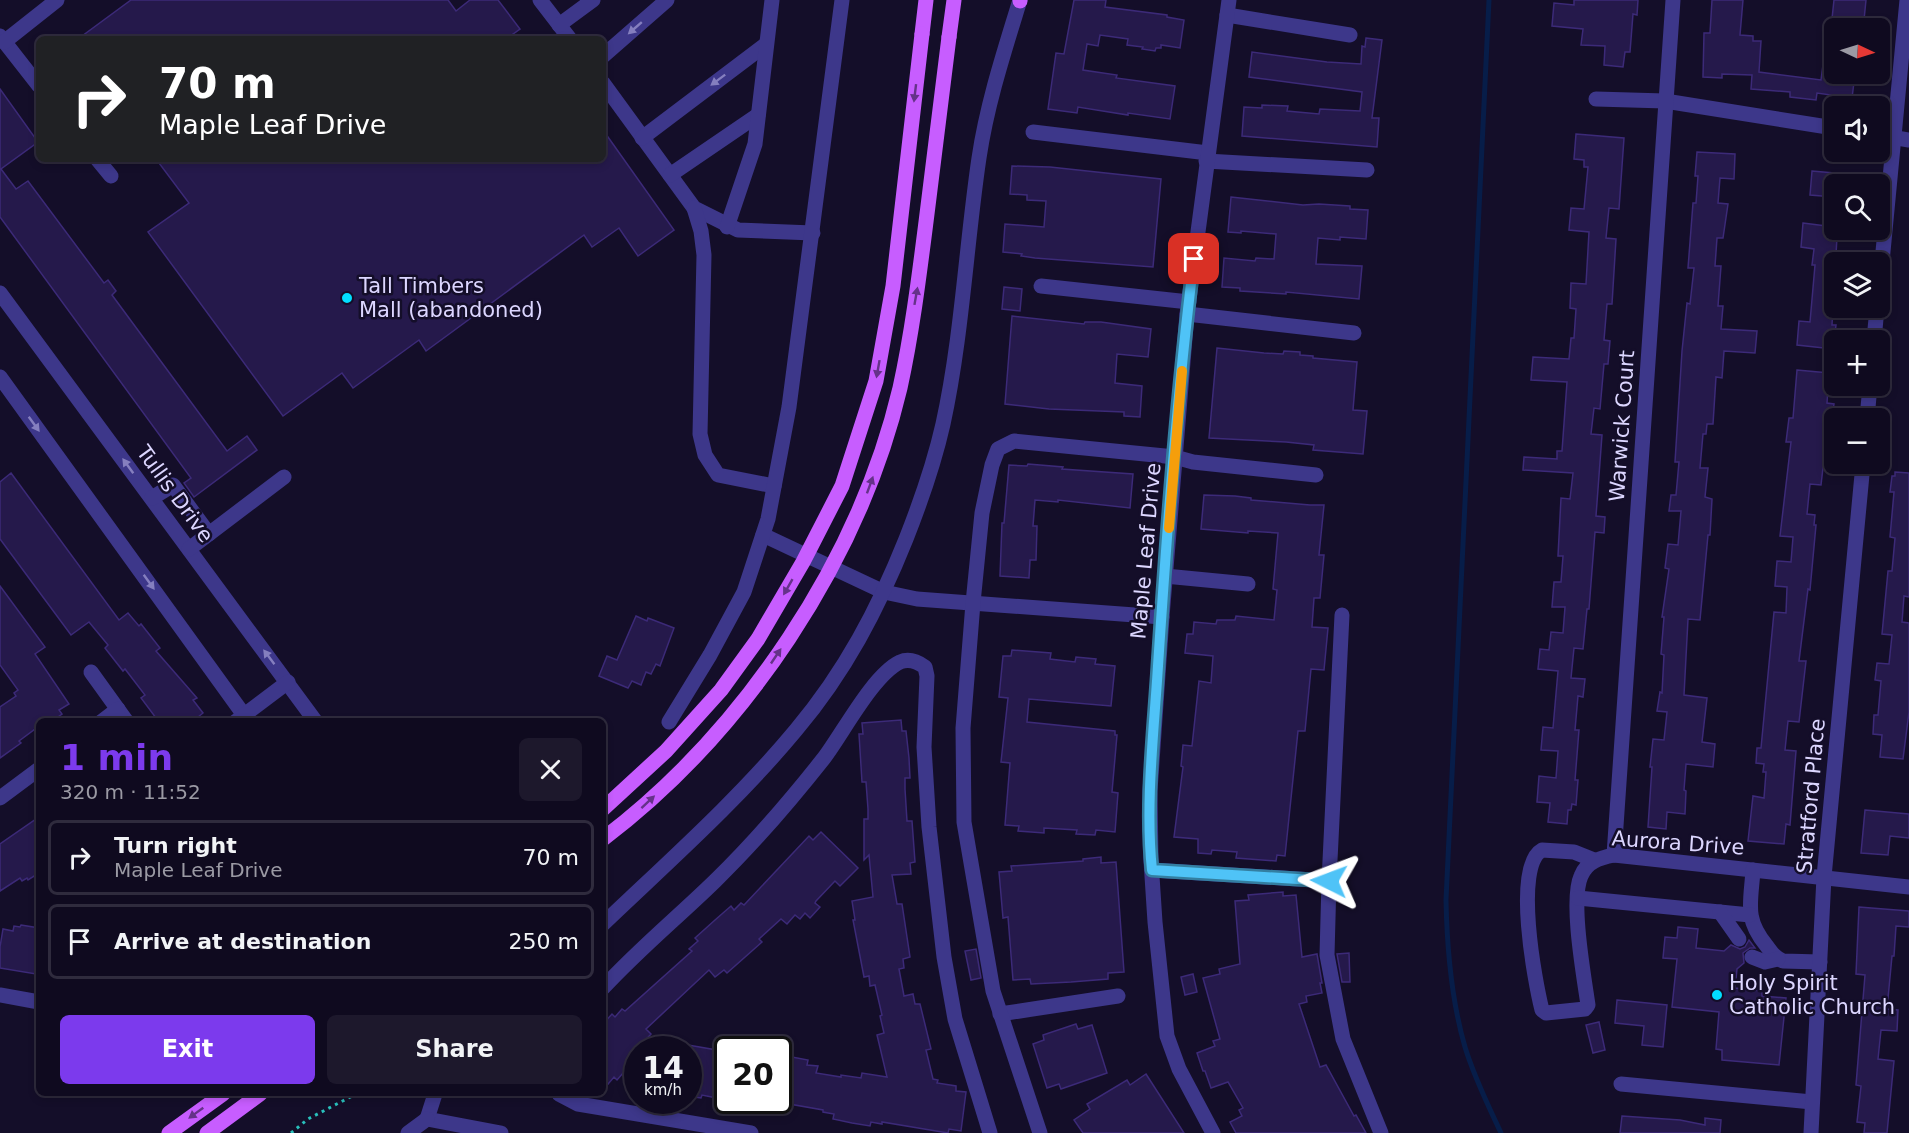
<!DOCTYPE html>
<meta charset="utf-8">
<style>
body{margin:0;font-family:"DejaVu Sans",sans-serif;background:#1d182c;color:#f1f3f6;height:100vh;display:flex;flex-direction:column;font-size:22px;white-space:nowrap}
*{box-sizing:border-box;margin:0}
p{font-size:20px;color:#9b9aa4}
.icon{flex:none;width:33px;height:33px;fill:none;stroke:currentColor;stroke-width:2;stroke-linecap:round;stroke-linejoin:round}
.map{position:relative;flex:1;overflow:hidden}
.side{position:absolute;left:36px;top:718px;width:570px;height:378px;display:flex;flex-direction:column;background:#0f0a1f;border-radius:9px;box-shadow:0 3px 9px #0003,0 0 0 2px #2f2b3d}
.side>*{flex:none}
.hud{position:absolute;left:36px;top:36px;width:570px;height:126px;border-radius:9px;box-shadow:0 3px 9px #0003,0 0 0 2px #2f2b3d;background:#202124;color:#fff;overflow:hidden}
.needle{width:39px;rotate:94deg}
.tools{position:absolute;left:1824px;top:18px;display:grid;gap:12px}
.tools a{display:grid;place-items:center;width:66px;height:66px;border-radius:9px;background:#0f0a1f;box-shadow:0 3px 9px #0003,0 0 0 2px #2f2b3d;font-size:30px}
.speed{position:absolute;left:624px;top:1036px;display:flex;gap:12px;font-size:30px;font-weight:700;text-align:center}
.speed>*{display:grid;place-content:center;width:78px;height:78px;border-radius:50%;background:#0f0a1f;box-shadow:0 3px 9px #0003,0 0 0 2px #2f2b3d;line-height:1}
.speed small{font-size:15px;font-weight:400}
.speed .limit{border:3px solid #111;border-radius:9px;background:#fff;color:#111}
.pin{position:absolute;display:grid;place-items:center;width:51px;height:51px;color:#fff;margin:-26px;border-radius:12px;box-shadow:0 3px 9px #0006}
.me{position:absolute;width:66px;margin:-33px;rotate:273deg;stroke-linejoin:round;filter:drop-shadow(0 0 4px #0008)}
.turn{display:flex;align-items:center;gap:21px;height:126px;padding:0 24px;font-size:27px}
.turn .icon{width:78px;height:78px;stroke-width:2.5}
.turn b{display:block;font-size:42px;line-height:51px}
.round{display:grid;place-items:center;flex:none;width:63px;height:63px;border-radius:9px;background:#1d182c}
.overview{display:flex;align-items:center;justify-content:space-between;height:102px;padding:0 24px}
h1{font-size:36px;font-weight:800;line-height:45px;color:#7c3aed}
.primary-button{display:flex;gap:12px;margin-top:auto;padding:12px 24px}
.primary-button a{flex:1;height:69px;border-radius:9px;background:#7c3aed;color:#fff;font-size:24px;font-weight:800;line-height:69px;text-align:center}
.primary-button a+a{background:#1d182c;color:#f1f3f6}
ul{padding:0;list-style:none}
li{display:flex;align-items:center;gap:18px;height:75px;margin:0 12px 9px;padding:0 12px;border:3px solid #2f2b3d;border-radius:9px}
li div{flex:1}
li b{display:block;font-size:22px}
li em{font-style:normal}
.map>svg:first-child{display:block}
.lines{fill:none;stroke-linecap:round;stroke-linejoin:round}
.stream{stroke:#071d49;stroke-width:5}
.building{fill:#25194b;stroke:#3c2a78;stroke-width:1.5}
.path{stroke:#29c0bc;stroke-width:3;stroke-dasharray:3 4.5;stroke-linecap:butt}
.minor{stroke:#3d378a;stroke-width:15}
.major{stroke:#c75dff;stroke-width:15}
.major-bridge{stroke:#c75dff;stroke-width:15}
.oneway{fill:#857fbf}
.oneway2{fill:#653289}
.route-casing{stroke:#337fa1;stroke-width:15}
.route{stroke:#4fc3f7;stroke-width:10}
.slow{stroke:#f59e0b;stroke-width:10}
.poi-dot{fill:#02deff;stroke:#140e29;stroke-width:2}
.labels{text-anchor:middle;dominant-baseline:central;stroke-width:5;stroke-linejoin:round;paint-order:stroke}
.poi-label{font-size:21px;fill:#dcd6ff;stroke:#140e29;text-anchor:start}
.street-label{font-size:21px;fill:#dcd6ff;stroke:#140e29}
</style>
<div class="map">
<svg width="1909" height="1133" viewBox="0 0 1909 1133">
<rect width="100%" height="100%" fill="#140e29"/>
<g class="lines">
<path class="stream" d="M1489,0L1446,900C1447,950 1451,999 1465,1047C1474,1077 1488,1105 1501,1133"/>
</g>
<g class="building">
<path d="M131,0H448L456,11L470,0H498L520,29L506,39H78Z"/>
<path d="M1074,0H1106L1105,7L1167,15V17L1184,20L1180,48L1161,45V48H1156L1155,51L1142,49L1143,47L1127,45L1128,39L1100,35L1098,46L1087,44L1083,70L1117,75L1116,78L1175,86L1170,119L1128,113V115L1078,107L1077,113L1048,109L1056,53L1064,54Z"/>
<path d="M1574,0H1638L1637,15L1633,14L1630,52H1625L1623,67L1604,65L1605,46L1581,45L1583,29L1552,26L1554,3L1574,5Z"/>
<path d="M1712,0H1743L1740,35L1753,36V41H1761L1759,72L1821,80L1826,42H1834V74H1855L1852,98L1817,93L1816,100L1790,97V92L1751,89L1752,75L1722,74V78L1703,77L1704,33H1710Z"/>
<path d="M1834,0H1866L1864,20L1856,19L1855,28H1831Z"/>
<path d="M1366,38L1382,40L1372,118H1379L1377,147L1242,136L1244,107L1262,108V105L1288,106L1287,111L1319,114L1320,109L1360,111L1362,92L1249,77L1252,52L1327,62L1361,64L1362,46L1365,47Z"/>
<path d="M0,89L38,142L1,169L16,189L28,181L104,283L108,280L116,291L112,295L227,451L247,436L257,450L194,497L184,483L191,478L0,217Z"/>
<path d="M603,130L674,230L638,256L619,228L592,247L584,235L426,351L419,340L353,388L342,373L283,416L148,232L189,203L156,159H603Z"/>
<path d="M1576,134L1624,138L1619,209L1609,208L1606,238L1616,239L1612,304H1607L1604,340L1610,341L1608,364H1604L1600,409L1594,408L1591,434L1602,435L1596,516L1605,517L1604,533L1595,532L1589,609H1587L1583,649L1574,648L1571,678L1585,679L1583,697L1578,696L1575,730H1579L1575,780H1578L1576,805L1572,804L1571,810H1568L1567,824L1548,822L1550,803L1537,802L1539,776L1556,778L1558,751L1541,750L1543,727L1553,728L1558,671L1538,669L1540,649L1549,650L1551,632L1563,633L1565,607H1552L1554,582H1561L1563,556H1558L1561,498L1570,499L1573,473L1523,470L1524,457L1557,459V451H1562L1567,382L1531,380L1533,357L1569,359L1571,338H1574L1576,309L1570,308L1571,283L1586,284L1589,232L1569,230L1571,208L1584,209L1588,167H1584V160L1574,159Z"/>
<path d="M1697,152L1735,154L1734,179L1720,178L1718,203L1728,204L1723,238H1717L1715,266H1721L1718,306H1723L1721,329L1757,331L1755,353L1724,351L1722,378L1716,377L1713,424H1707L1706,434H1703L1700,468H1708L1705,497L1712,499L1710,535H1708L1700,620L1688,619L1684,695L1707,698L1702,742L1715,744L1713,767L1686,764L1684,790L1686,791L1685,814L1667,812L1666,829L1648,827L1652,767H1650L1653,739L1664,740L1667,712L1657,711L1660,692L1662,693L1664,655L1661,654L1664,617H1662L1669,569L1665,568L1668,544L1678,545L1681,511H1669L1671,495H1676L1679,462H1675L1682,351L1687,303L1690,304L1694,268H1688L1693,203H1696L1698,176H1695Z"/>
<path d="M1012,166L1050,167L1161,179L1153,267L1035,258L1021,256L1022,254L1003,252L1005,224L1044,227L1046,201L1027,200V195L1010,194Z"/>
<path d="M1812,171L1834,173V197L1810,195Z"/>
<path d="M1231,197L1303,205L1319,204L1350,206V209L1368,210L1366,239L1340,237V240L1318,238L1316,264L1362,266L1359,299L1286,292V294L1240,291V288L1222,287L1224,258L1255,261L1256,258L1274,259L1276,234L1241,231V233L1228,232Z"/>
<path d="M1803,223L1834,227L1836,230L1835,236L1837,237L1832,325H1836L1833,349L1797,345L1799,321L1810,322L1815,265H1812L1814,249L1801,247Z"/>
<path d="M1004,287L1022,289L1020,311L1002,309Z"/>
<path d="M1012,316L1084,324L1085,322H1101L1151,329L1148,357L1117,354L1115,383L1142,386L1140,417L1124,416V412L1049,409L1005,404Z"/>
<path d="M1217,348L1264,353L1283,354L1284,351L1300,352V355L1313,356V358L1357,362L1353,410L1367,411L1363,454L1313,450L1314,445L1286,442L1209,438Z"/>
<path d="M1797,370L1829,373L1827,403L1834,404L1832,417L1829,416L1821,485L1810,484L1807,514L1815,515L1814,525H1816L1810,590L1808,589L1799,661H1806L1799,722L1788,721L1785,750L1796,751L1790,825L1786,824L1784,844L1748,841L1753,796L1764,798L1766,772H1763L1764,764L1756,763L1757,748H1761L1774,612L1786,613L1787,587L1775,586L1777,561L1791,562L1793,537L1780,536L1791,442H1786L1789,418H1793Z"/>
<path d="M1028,464L1063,467L1062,469L1133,474L1130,508L1058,500V502L1035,500L1033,526H1037L1036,560H1030L1029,578L1000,576L1002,523H1004L1009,465L1027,466Z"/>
<path d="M1895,472L1909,473V597L1904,596L1902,622L1909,623V712L1903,759L1880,757L1882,735L1873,734L1874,715H1878L1881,681L1875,680L1877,663L1889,664L1892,635L1882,634L1888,571H1892L1895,538L1890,537L1894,492H1890L1892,476H1895Z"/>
<path d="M11,473L119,620L128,613L139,626L141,624L160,648L156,651L197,698L193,700L203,713L192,722H159L141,698L145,695L125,669L123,671L105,648L108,645L89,622L71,635L0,539V482Z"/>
<path d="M1204,495L1235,496L1251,498V500L1310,505H1324L1319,555H1324L1320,598H1314L1312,627L1328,628L1324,670L1311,669L1305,731H1298L1285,856L1277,855L1276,861L1236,858L1237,852L1212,850L1211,854L1198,853V839L1174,837L1183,767L1181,766L1183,745L1192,746L1199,681L1211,683L1213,656L1185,653L1187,634H1193L1194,622L1216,624L1217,620H1235L1236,616L1274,620L1277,590L1273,589L1278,533L1248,531V533L1201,529Z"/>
<path d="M0,586L45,647L35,654L69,704L59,710L62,714L51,722H39V726L19,741L21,743L0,758V707L16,696L14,693L18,690L0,665Z"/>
<path d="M636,616L647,621L648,618L674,628L660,666L656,664L651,674L646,672L641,685L632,681L628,688L599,676L607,656L617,660Z"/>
<path d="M1012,650L1051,653L1050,659L1075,662L1076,657L1096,659L1095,664L1115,666L1111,706L1029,699L1027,722L1115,731V735H1117L1112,792L1118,793L1115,832L1096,830L1095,835L1076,834L1077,830L1044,828V833L1018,831L1019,826L1005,825L1010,763L1001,762L1008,698L999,697L1003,656H1011Z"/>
<path d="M901,720L902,731H906L909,758L910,778H905V789L907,821H912L915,862L910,863L911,874L892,875L897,904H902L910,957L903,959L904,968L899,969L904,996L913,994L915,1004H920L931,1049L926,1050L933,1079L938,1080L937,1083L956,1086V1091L966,1092L961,1131L949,1129L948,1133L882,1122V1124L871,1122L870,1126L852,1123L833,1119L834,1114L823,1112V1110L778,1102V1062H780L781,1055L808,1060L807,1065L818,1066L816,1073L841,1077V1075L861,1078L862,1073L887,1077L877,1035L884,1033L880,1016L882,1015L875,985L870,986L869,976L864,977L853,920H855L852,901L873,897L869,855L864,860V819H868V809L866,782H862L859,734H863L862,723Z"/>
<path d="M1865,810L1909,814V838L1890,836L1888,855L1861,853Z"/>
<path d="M39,817V873L28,880L27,878L22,881L20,878L0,891V844Z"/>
<path d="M821,832L858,868L840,886L835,881L816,901L815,903L820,907L810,918L805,913L800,919L795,915L787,924L781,919L759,939L762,942L727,973L724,970L715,977L709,970L646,1029L651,1034L643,1043H649L643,1050H638V1056L617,1080L614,1077L603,1090V1024L612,1014L615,1017L622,1009L625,1011L692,951L689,949L698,941L695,938L715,920L731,906L734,910L741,903L744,905L809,836L813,840Z"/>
<path d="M1101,857V863L1116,862L1124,972L1108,973V979L1071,982L1031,984L1030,979L1013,980L1008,917L1003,918L999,872L1012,871L1011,866L1083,861V859Z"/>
<path d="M1283,892V896L1296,895L1302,957L1317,954L1322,983H1320L1322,993L1306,996L1307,1002L1299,1004L1320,1067L1326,1065L1354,1116L1356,1115L1366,1133H1236L1230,1122L1242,1116L1239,1110L1243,1108L1228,1082L1211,1088L1205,1071H1203L1197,1053L1215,1046L1213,1041L1220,1039L1203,978L1220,974L1219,969L1240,964L1235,901L1249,900L1248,895Z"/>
<path d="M1859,907L1909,911V927L1896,926L1894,956H1892L1887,1009L1898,1010L1897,1031L1881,1030L1878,1059L1894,1061L1887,1133H1864L1865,1123L1857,1122L1861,1086L1856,1085L1865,975L1856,974Z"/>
<path d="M21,925L39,928V972H37L36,974L0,968V947L3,929L13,931L14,926L20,927Z"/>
<path d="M1678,927L1698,929L1696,948L1724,951L1731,945L1740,949L1745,947L1749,940L1755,948H1750L1743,953L1744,963L1737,969L1735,988L1762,991V996L1786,998L1779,1065L1722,1060V1050L1716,1049L1719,1012L1672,1007L1677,959L1663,958L1665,937L1677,938Z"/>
<path d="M976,949L981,978L971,980L965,951Z"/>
<path d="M1349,953L1350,982H1342L1337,954Z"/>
<path d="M1193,974L1197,992L1185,995L1181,977Z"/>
<path d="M1617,1000L1667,1005L1663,1047L1642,1045L1644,1026L1615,1023Z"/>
<path d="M1599,1022L1605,1050L1593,1053L1586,1025Z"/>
<path d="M1076,1024L1078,1029L1092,1025L1107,1073L1061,1089L1059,1084L1047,1088L1033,1044L1044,1040L1043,1035Z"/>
<path d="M688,1045L728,1052V1096L723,1095L722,1099L702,1095L701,1098L688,1096Z"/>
<path d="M1146,1074L1184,1133H1083L1074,1120L1090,1109L1087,1104L1127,1080L1130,1085Z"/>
<path d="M1622,1116L1680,1120L1705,1125V1118L1721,1120L1720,1133H1620Z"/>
</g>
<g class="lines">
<path class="path" d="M291,1133L308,1119L356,1094"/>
<g class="minor">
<path d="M540,0L570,39"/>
<path d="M1227,15L1350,35"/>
<path d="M559,25L593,0"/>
<path d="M0,36L39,86"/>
<path d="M4,42L57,0"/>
<path d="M603,56L667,0"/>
<path d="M603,83L694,208L738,230L813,233"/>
<path d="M1596,99L1665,101L1834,128"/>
<path d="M1033,132L1208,153"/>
<path d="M1880,135L1909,140"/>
<path d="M642,138L765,45"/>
<path d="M97,159L111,176"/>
<path d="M1206,161L1367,170"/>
<path d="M670,175L758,115"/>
<path d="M694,208L701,231L704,255L700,434L705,455L718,475L774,486"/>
<path d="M727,227L755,144L772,0"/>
<path d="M1880,283L1907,0"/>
<path d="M1041,286L1189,302"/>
<path d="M0,293L316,722"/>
<path d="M1187,314L1354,333"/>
<path d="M1874,340L1877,308"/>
<path d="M0,377L249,722"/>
<path d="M1867,418L1870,386"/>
<path d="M152,498L173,485L209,534"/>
<path d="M763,535L884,592L917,599L1162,617"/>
<path d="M189,549L284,477"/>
<path d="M1165,576L1248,584"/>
<path d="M91,672L127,722"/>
<path d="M101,722L118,709"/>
<path d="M235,722L288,682"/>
<path d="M669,722L710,655L744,592L768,519L789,407L842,0"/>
<path d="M0,798L39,769"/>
<path d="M1614,855L1673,0"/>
<path d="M1594,860L1574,852L1542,850C1513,866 1535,982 1542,1010L1546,1013L1585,1009L1588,1005C1584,977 1570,900 1581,876C1587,861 1600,858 1614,855L1909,887"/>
<path d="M1152,870L1329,881L1342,615"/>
<path d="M1753,870C1751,903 1744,918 1766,945C1771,952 1775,958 1783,961L1820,962"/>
<path d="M1329,881L1327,955L1343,1039L1381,1133"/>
<path d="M1578,898L1750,915"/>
<path d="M1720,912L1739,939"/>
<path d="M603,924C669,861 738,800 796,730C845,672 878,609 906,539C921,501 934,464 943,424C962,337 966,246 979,158C987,104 1004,52 1020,0"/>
<path d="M1752,957L1765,962L1778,959"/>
<path d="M603,988C638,950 678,917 715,881C754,843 790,801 824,758C843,733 873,675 900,662C909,658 918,662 925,667L927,676L924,747L929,827L944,957L955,1019L990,1133"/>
<path d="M0,995L39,1002"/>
<path d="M1000,1014L1118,996"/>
<path d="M1621,1084L1812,1102"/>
<path d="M559,1094L578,1104L751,1133"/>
<path d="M427,1119L501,1133"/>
<path d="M427,1119L435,1094"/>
<path d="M408,1133L427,1119"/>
<path d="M1040,1133L993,991L964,822L963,728L973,603L982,513L992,465L998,449L1014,441L1175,457L1193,462L1316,475"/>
<path d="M1213,1133L1179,1069L1167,1036L1155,922L1151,861L1150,791L1162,617L1187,314L1229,0"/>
<path d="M1811,1133L1824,877L1863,464"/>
</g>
<g class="major">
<path d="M1020,0V1"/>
<path d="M922,34L926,0"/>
<path d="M949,37L954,0"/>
<path d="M169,1133L223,1094"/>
<path d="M207,1133L260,1094"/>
</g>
<g class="major-bridge">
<path d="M603,809L666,751L721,690L758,639L803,562L842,486L876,381L893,286L922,34"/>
<path d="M603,839C744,732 859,561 900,388C912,333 919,277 926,222C934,160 941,98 949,37"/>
</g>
</g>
<defs><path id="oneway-solid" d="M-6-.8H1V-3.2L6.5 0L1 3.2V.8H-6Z" transform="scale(1.5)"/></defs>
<g class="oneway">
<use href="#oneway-solid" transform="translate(635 28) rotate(139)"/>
<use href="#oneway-solid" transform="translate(718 80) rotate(143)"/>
<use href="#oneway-solid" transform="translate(34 424) rotate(54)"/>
<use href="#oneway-solid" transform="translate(128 466) rotate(-126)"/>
<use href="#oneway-solid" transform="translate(149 582) rotate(54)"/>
<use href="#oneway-solid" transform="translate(269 657) rotate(-127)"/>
</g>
<g class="oneway2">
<use href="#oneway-solid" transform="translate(915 93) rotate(97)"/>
<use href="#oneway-solid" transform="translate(916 296) rotate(-80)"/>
<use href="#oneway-solid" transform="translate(878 369) rotate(100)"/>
<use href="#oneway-solid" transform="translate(870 485) rotate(-70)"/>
<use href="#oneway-solid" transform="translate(788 587) rotate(120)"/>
<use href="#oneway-solid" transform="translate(776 656) rotate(-56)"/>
<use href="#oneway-solid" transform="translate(648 802) rotate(-43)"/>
<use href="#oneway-solid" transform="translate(196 1113) rotate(144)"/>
</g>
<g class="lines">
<g class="route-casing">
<path id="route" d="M1194,259C1177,394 1167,530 1158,666C1154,731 1145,805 1152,870L1329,881"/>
</g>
<use href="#route" class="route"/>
<path class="slow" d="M1169,528L1182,371"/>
</g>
<g class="poi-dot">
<circle cx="347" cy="298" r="6"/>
<circle cx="1717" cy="995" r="6"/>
</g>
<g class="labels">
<g class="poi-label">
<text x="359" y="286">Tall Timbers<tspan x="359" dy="24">Mall (abandoned)</tspan></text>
<text x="1729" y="983">Holy Spirit<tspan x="1729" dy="24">Catholic Church</tspan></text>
</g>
<g class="street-label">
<text transform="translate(1622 426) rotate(-86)">Warwick Court</text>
<text transform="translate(175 494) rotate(54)">Tullis Drive</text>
<text transform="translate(1146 551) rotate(-85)">Maple Leaf Drive</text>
<text transform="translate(1811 796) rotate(-85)">Stratford Place</text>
<text transform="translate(1678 843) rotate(4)">Aurora Drive</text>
</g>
</g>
</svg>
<div class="tools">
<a><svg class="needle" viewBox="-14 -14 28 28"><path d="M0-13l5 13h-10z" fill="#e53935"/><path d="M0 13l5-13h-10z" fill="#9b9aa4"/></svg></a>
<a><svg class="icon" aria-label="sound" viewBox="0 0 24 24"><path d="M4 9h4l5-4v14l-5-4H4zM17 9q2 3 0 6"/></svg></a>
<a><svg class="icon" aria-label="search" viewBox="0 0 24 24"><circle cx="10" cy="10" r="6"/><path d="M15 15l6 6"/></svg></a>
<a><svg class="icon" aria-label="layers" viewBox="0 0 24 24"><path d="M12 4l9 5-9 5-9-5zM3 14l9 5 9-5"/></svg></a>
<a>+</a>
<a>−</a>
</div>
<div class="speed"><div>14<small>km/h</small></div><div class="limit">20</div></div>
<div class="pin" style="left:1194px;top:259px;background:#d93025"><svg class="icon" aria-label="arrive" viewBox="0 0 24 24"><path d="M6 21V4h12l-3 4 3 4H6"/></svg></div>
<svg class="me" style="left:1329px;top:881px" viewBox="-20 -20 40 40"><path d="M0-17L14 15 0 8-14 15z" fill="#4fc3f7" stroke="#fff" stroke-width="4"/></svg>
<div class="hud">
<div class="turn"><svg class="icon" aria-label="right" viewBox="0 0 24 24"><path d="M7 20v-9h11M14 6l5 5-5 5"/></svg><div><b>70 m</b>Maple Leaf Drive</div></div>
</div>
<section class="side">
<div class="overview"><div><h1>1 min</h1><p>320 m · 11:52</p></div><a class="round"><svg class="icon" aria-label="close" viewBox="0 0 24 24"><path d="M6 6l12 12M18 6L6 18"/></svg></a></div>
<ul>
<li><svg class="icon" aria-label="right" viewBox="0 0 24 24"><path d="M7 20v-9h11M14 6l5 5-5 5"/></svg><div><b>Turn right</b><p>Maple Leaf Drive</p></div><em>70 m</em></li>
<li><svg class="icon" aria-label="arrive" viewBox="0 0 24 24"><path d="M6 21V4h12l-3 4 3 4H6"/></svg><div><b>Arrive at destination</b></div><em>250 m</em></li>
</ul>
<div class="primary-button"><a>Exit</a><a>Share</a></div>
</section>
</div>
